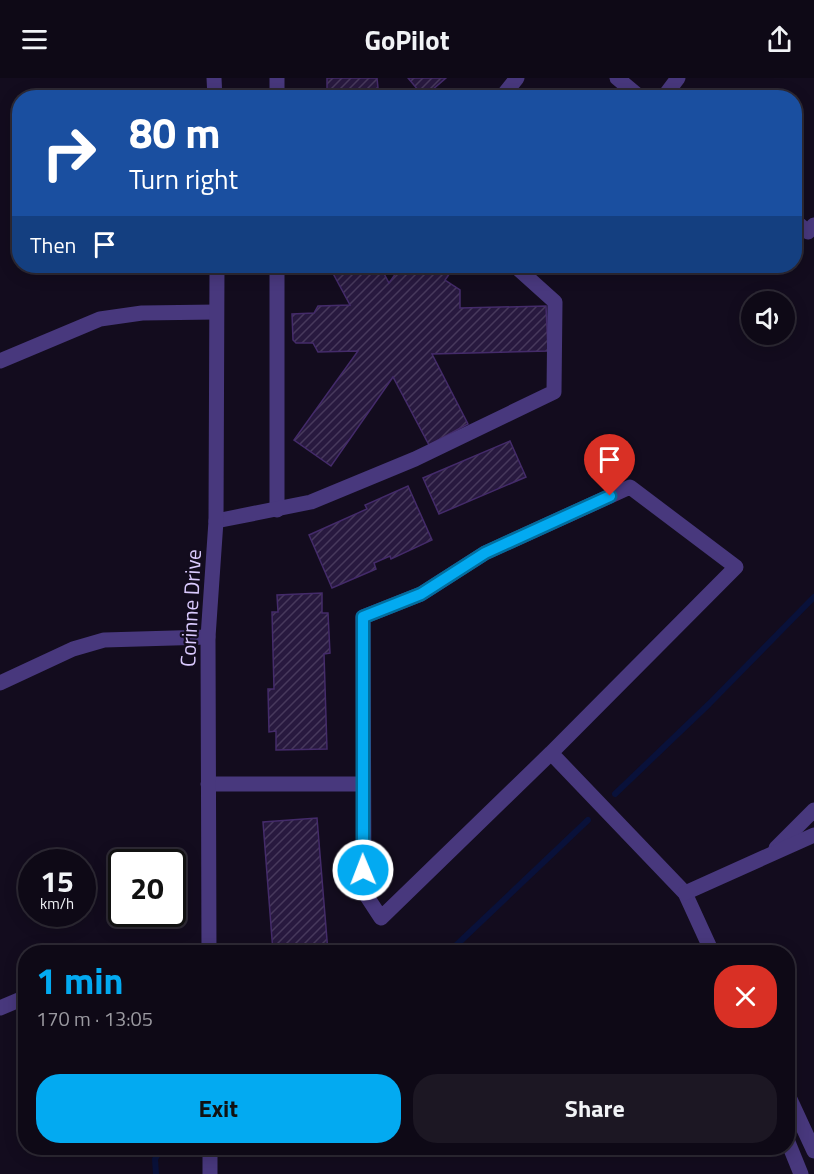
<!DOCTYPE html>
<meta charset="utf-8">
<style>
body{margin:0;font-family:"Titillium Web",sans-serif;background:#1c1723;color:#f1f3f6;height:100vh;display:flex;flex-direction:column;font-size:22px;white-space:nowrap}
*{box-sizing:border-box;margin:0}
p{font-size:20px;color:#9b9aa1}
.icon{flex:none;width:33px;height:33px;fill:none;stroke:currentColor;stroke-width:2;stroke-linecap:round;stroke-linejoin:round}
.map{position:relative;flex:1;overflow:hidden}
.details{position:absolute;left:18px;top:867px;width:777px;height:210px;display:flex;flex-direction:column;background:#0e0916;border-radius:24px;box-shadow:0 3px 15px #0003,0 0 0 2px #2e2a35}
.details>*{flex:none}
.banner{position:absolute;left:12px;top:12px;width:790px;height:183px;border-radius:24px;box-shadow:0 3px 15px #0003,0 0 0 2px #2e2a35;background:#1a4fa0;color:#fff;overflow:hidden}
.buttons{position:absolute;left:741px;top:213px;display:grid;gap:12px}
.buttons a{display:grid;place-items:center;width:54px;height:54px;border-radius:50%;background:#0e0916;box-shadow:0 3px 15px #0003,0 0 0 2px #2e2a35;font-size:30px}
.speed{position:absolute;left:18px;top:771px;display:flex;gap:12px;font-size:30px;font-weight:700;text-align:center}
.speed>*{display:grid;place-content:center;width:78px;height:78px;border-radius:50%;background:#0e0916;box-shadow:0 3px 15px #0003,0 0 0 2px #2e2a35;line-height:1}
.speed small{font-size:15px;font-weight:400}
.speed .limit{border:3px solid #111;border-radius:9px;background:#fff;color:#111}
.pin{position:absolute;display:grid;place-items:center;width:51px;height:51px;color:#fff;margin:-62px -26px;border-radius:50% 50% 50% 0;rotate:-45deg;box-shadow:0 0 6px #0007}
.pin .icon{rotate:45deg}
.me{position:absolute;width:66px;margin:-33px;rotate:359deg;stroke-linejoin:round;filter:drop-shadow(0 0 4px #0008)}
.turn{display:flex;align-items:center;gap:21px;height:126px;padding:0 18px;font-size:27px}
.turn .icon{width:78px;height:78px;stroke-width:2.5}
.turn b{display:block;font-size:42px;line-height:51px}
.then{display:flex;align-items:center;height:57px;padding:0 18px;background:#0003;gap:12px;font-size:22px}
.round{display:grid;place-items:center;flex:none;width:63px;height:63px;border-radius:24px;background:#1c1723}
.headline{display:flex;align-items:center;justify-content:space-between;height:102px;padding:0 18px}
h1{font-size:36px;font-weight:700;line-height:45px;color:#03aaf1}
.cta{display:flex;gap:12px;margin-top:auto;padding:12px 18px}
.cta a{flex:1;height:69px;border-radius:24px;background:#03aaf1;color:#111;font-size:24px;font-weight:700;line-height:69px;text-align:center}
.cta a+a{background:#1c1723;color:#f1f3f6}
header{display:flex;justify-content:space-between;align-items:center;height:78px;padding:0 18px;background:#0e0916;font-size:27px;font-weight:700}
.map>svg:first-child{display:block}
.lines{fill:none;stroke-linecap:round;stroke-linejoin:round}
.stream{stroke:#09113a;stroke-width:6}
.building{fill:url(#building-hatch);stroke:#442b6a;stroke-width:1.5}
.minor{stroke:#48387d;stroke-width:15}
.route-casing{stroke:#026e9d;stroke-width:15}
.route{stroke:#03aaf1;stroke-width:10}
.labels{text-anchor:middle;dominant-baseline:central;stroke-width:4.5;stroke-linejoin:round;paint-order:stroke}
.street-label{font-size:21px;fill:#dacafe;stroke:#130c1e}
</style>
<header><svg class="icon" aria-label="menu" viewBox="0 0 24 24"><path d="M4 6h16M4 12h16M4 18h16"/></svg>GoPilot<svg class="icon" aria-label="share" viewBox="0 0 24 24"><path d="M12 15V3M7 8l5-5 5 5M5 13v7h14v-7"/></svg></header>
<div class="map">
<svg width="814" height="1096" viewBox="0 0 814 1096">
<defs>
<pattern id="building-hatch" width="6" height="6" patternUnits="userSpaceOnUse" patternTransform="scale(1.5)"><rect width="6" height="6" fill="#28193f"/><path d="M-1 1l2-2M0 6l6-6M5 7l2-2" fill="none" stroke="#47395c"/></pattern>
</defs>
<rect width="100%" height="100%" fill="#130c1e"/>
<g class="lines">
<g class="stream">
<path d="M615,716L709,626L814,519"/>
<path d="M449,874L588,742"/>
<path d="M156,1096L155,1081L162,1070"/>
</g>
</g>
<g class="building">
<path d="M327,0H377L379,20H327Z"/>
<path d="M408,0H446L424,19Z"/>
<path d="M329,188H380L389,205L401,188H455L445,202L460,212V230L546,228L548,273L432,276L468,346L429,367L393,299L331,388L294,362L358,273L318,274L313,265H296L293,262L292,236L314,235L318,228L350,227Z"/>
<path d="M510,363L526,399L439,436L423,400Z"/>
<path d="M408,408L432,462L391,481L390,478L374,485L376,491L332,510L309,457L367,431L365,427Z"/>
<path d="M322,515V535H328L330,575L324,576L327,671L276,672V653L269,654L268,611H274L272,534H278L277,517Z"/>
<path d="M317,740L328,874H273L263,744Z"/>
</g>
<g class="lines">
<g class="minor">
<path d="M214,0L215,20"/>
<path d="M277,0V20"/>
<path d="M617,0L641,20"/>
<path d="M501,20L517,0"/>
<path d="M663,20L678,0"/>
<path d="M795,143L808,154L814,147"/>
<path d="M277,188V432"/>
<path d="M0,283L100,241L142,235L216,234"/>
<path d="M216,443L311,424L415,381L554,314L555,224L515,188"/>
<path d="M0,605L73,571L104,562L208,559"/>
<path d="M551,675L736,489L630,409L485,475L421,516L363,539L364,814L381,840L551,675L685,815L712,874"/>
<path d="M208,706H361"/>
<path d="M776,770L814,732"/>
<path d="M685,815L814,757"/>
<path d="M209,874L208,559L216,443L217,188"/>
<path d="M0,930L26,919"/>
<path d="M788,1017L814,1073"/>
<path d="M788,1064L801,1096"/>
<path d="M210,1070V1096"/>
</g>
</g>
<g class="lines">
<g class="route-casing">
<path id="route" d="M363,792V539L421,516L485,475L610,418"/>
</g>
<use href="#route" class="route"/>
</g>
<g class="labels">
<g class="street-label">
<text transform="translate(190 530) rotate(-87)">Corinne Drive</text>
</g>
</g>
</svg>
<div class="buttons">
<a><svg class="icon" aria-label="sound" viewBox="0 0 24 24"><path d="M4 9h4l5-4v14l-5-4H4zM17 9q2 3 0 6"/></svg></a>
</div>
<div class="speed"><div>15<small>km/h</small></div><div class="limit">20</div></div>
<div class="pin" style="left:610px;top:418px;background:#d93025"><svg class="icon" aria-label="arrive" viewBox="0 0 24 24"><path d="M6 21V4h12l-3 4 3 4H6"/></svg></div>
<svg class="me" style="left:363px;top:792px" viewBox="-20 -20 40 40"><circle r="17" fill="#03aaf1" stroke="#fff" stroke-width="3"/><path d="M0-11L8 9 0 5-8 9z" fill="#fff"/></svg>
<div class="banner">
<div class="turn"><svg class="icon" aria-label="right" viewBox="0 0 24 24"><path d="M7 20v-9h11M14 6l5 5-5 5"/></svg><div><b>80 m</b>Turn right</div></div>
<div class="then">Then<svg class="icon" aria-label="arrive" viewBox="0 0 24 24"><path d="M6 21V4h12l-3 4 3 4H6"/></svg></div>
</div>
<section class="details">
<div class="headline"><div><h1>1 min</h1><p>170 m · 13:05</p></div><a class="round" style="background:#d93025;color:#fff"><svg class="icon" aria-label="close" viewBox="0 0 24 24"><path d="M6 6l12 12M18 6L6 18"/></svg></a></div>
<div class="cta"><a>Exit</a><a>Share</a></div>
</section>
</div>
